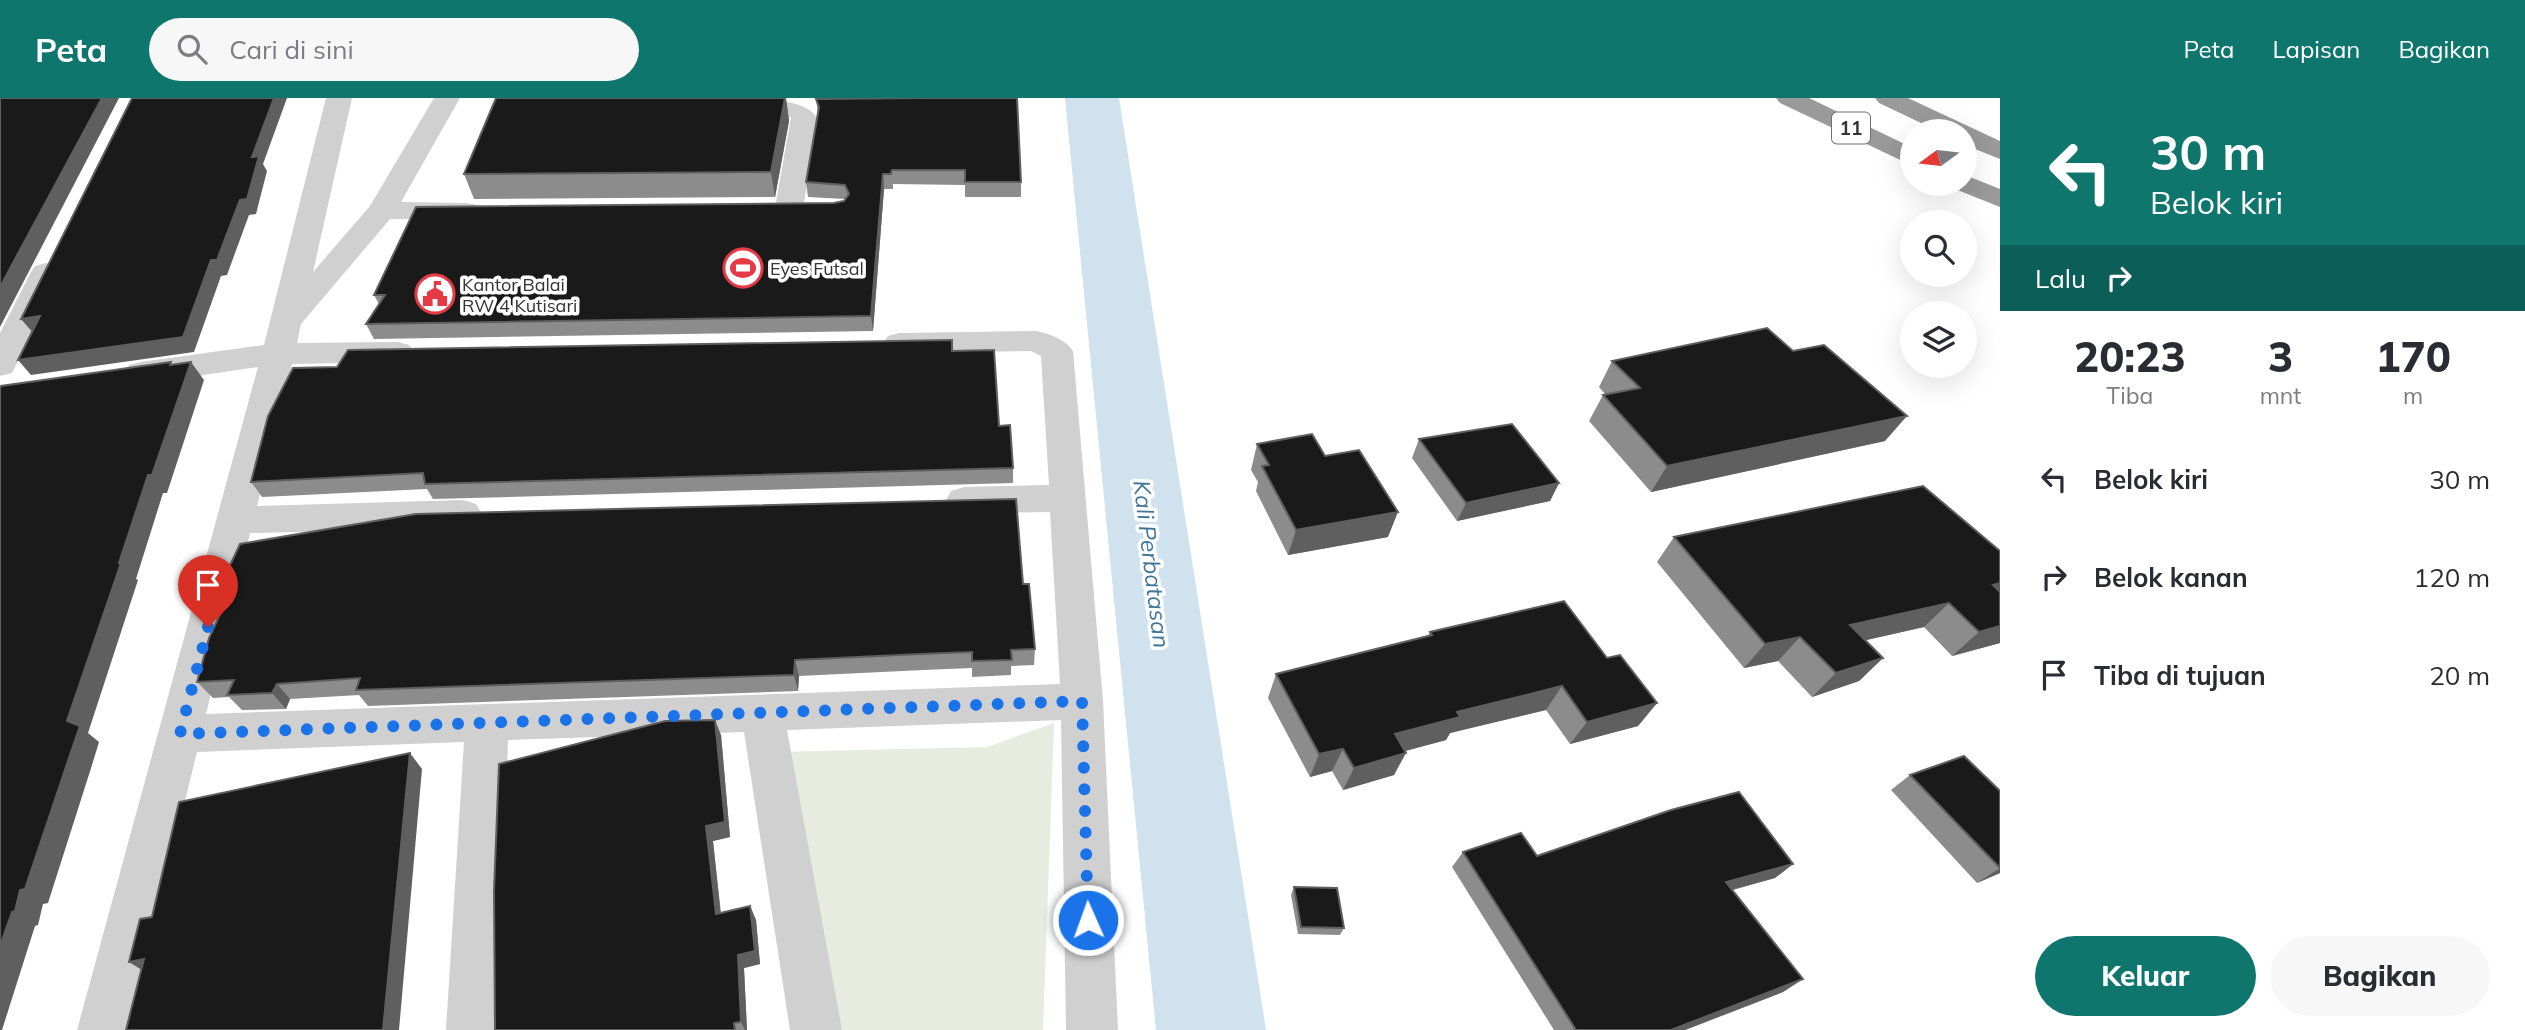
<!DOCTYPE html>
<html lang="id">
<style>
body{margin:0;font-family:Mulish,sans-serif;background:#f7f7f7;color:#2b2b33;height:100vh;display:flex;flex-direction:column;font-size:26px;white-space:nowrap}
*{box-sizing:border-box;margin:0}
p{font-size:23px;color:#7c7c81}
.icon{flex:none;width:38px;height:38px;fill:none;stroke:currentColor;stroke-width:2;stroke-linecap:round;stroke-linejoin:round}
.map{position:relative;flex:1;overflow:hidden}
.drawer{display:flex;flex-direction:column;background:#fff;width:525px}
.drawer>*{flex:none}
.top-card{background:#0f766e;color:#fff;overflow:hidden}
.needle{width:46px;rotate:255deg}
.buttons{position:absolute;left:1900px;top:21px;display:grid;gap:14px}
.buttons a{display:grid;place-items:center;width:77px;height:77px;border-radius:50%;background:#fff;box-shadow:0 7px 28px #0002;font-size:35px}
.pin{position:absolute;display:grid;place-items:center;width:60px;height:60px;color:#fff;margin:-72px -30px;border-radius:50% 50% 50% 0;rotate:-45deg;box-shadow:0 0 7px #0007}
.pin .icon{rotate:45deg}
.me{position:absolute;width:77px;margin:-38px;rotate:358deg;stroke-linejoin:round;filter:drop-shadow(0 0 5px #0008)}
.turn{display:flex;align-items:center;gap:24px;height:147px;padding:0 35px;font-size:32px}
.turn .icon{width:91px;height:91px;stroke-width:2.5}
.turn b{display:block;font-size:49px;line-height:60px}
.then{display:flex;align-items:center;height:66px;padding:0 35px;background:#0003;gap:14px;font-size:26px}
.eta{display:flex;justify-content:space-evenly;align-items:center;height:119px;text-align:center}
.eta b{font-size:42px;font-weight:800;line-height:49px}
.primary-button{display:flex;gap:14px;margin-top:auto;padding:14px 35px}
.primary-button a{flex:1;height:80px;border-radius:42px;background:#0f766e;color:#fff;font-size:28px;font-weight:800;line-height:80px;text-align:center}
.primary-button a+a{background:#f7f7f7;color:#2b2b33}
ul{padding:0;list-style:none}
li{display:flex;align-items:center;gap:21px;height:98px;padding:0 35px}
li div{flex:1}
li b{display:block;font-size:26px}
li em{font-style:normal}
header{display:flex;align-items:center;gap:42px;box-sizing:border-box;height:98px;padding:0 35px;background:#0f766e;color:#fff}
header strong{font-size:33px}
nav{display:flex;gap:38px;margin-inline-start:auto;font-size:24px}
.search{width:490px;height:63px;background:#f7f7f7;display:flex;align-items:center;gap:18px;box-sizing:border-box;padding:0 24px;border-radius:38px;color:#7c7c81;font-size:26px}
main{display:flex;flex:1;min-height:0}
.map>svg:first-child{display:block}
.green{fill:#e6ecdf}
.lines{fill:none;stroke-linecap:round;stroke-linejoin:round}
.river{fill:#cfe2ee;fill-rule:evenodd}
.minor{fill:#d0d0d0;fill-rule:evenodd}
.highway{fill:#9a9a9a;fill-rule:evenodd}
.wall{fill:#8c8c8c}
.shaded-wall{fill:#5f5f5f}
.building{fill:#1a1a1a;stroke:#5f5f5f;stroke-width:2}
.route{stroke:#1a73e8;stroke-width:12;stroke-dasharray:0 21.6}
.labels{text-anchor:middle;dominant-baseline:central;stroke-width:7;stroke-linejoin:round;paint-order:stroke}
.far-poi-label{font-size:18px;fill:#333;stroke:#fff;text-anchor:start}
.shield{fill:#fff;stroke:#707070;stroke-width:2}
.shield-label{font-size:19px;font-weight:bold;fill:#333}
.water-label{font-size:23px;font-style:italic;fill:#3f7597;stroke:#fff}
</style>
<header>
<strong>Peta</strong>
<div class="search"><svg class="icon" aria-label="search" viewBox="0 0 24 24"><circle cx="10" cy="10" r="6"/><path d="M15 15l6 6"/></svg>Cari di sini</div>
<nav><a>Peta</a><a>Lapisan</a><a>Bagikan</a></nav>
</header>
<main>
<div class="map">
<svg width="2000" height="932" viewBox="0 0 2000 932">
<rect width="100%" height="100%" fill="#fff"/>
<path class="green" d="M1054,625L1043,932H832L775,654L987,649Z"/>
<g class="lines">
<path class="river" d="M1065,0H1119L1266,932H1156Z"/>
<g class="minor">
<path d="M326,0H352L313,174L370,108L434,0H460L401,104L467,105L477,107L481,113L477,119L467,121H390L301,226L297,245L398,244L409,247L414,254L409,261L398,264L292,266L257,408L463,402L476,406L482,416L476,426L463,430L250,435L206,616L1060,586L1050,414L964,415L951,411L946,402L951,393L964,389L1049,387L1041,258L1031,253L899,255L888,252L883,245L888,238L899,235L1036,233C1050,236 1065,241 1073,253L1103,603L1118,932H1066L1061,622L787,632L842,932H790L744,634L508,642L498,932H446L464,644L197,654L129,932H77L258,269L141,286L129,283L125,275L129,267L141,264L264,247Z"/>
<path d="M735,0C760,1 811,0 818,23L803,110L799,116L789,118L779,116L775,110L791,19L726,13L722,8L726,3Z"/>
<path d="M46,165L57,168L61,174L16,267L12,275L0,278V235L31,174L35,168Z"/>
</g>
<g class="highway">
<path d="M1776,0H1809L1913,50V68L1780,5Z"/>
<path d="M1875,0H1908L2000,43V61L1965,47V33H1938L1879,5Z"/>
<path d="M1965,77L2000,91V109L1955,91L1952,86H1965Z"/>
</g>
</g>
<g class="wall">
<path d="M786,0L789,23L775,99L474,101L464,76Z"/>
<path d="M816,1L1021,84V99H965V87L893,86V91H884L873,233L374,241L366,226L379,206L374,197L844,103L845,101L808,99L806,84L818,15Z"/>
<path d="M952,253L999,328L1013,370V385L433,401L427,391L262,399L251,384Z"/>
<path d="M1612,263L1885,343L1651,394L1589,323L1603,297H1606L1599,289Z"/>
<path d="M1419,341L1559,385L1550,403L1457,423L1412,360Z"/>
<path d="M1257,346L1325,358L1388,439L1288,457L1256,393L1258,384L1251,372Z"/>
<path d="M1674,439L2000,453V545L1952,558L1924,529L1866,542L1883,560L1859,583L1812,599L1778,563L1744,570L1657,464Z"/>
<path d="M1023,486L1035,551L1034,567L1011,568V577L972,579V570L923,572L799,578L798,593L368,608L359,597L290,601L286,611L242,612L229,599L213,600L197,584L224,508L218,502Z"/>
<path d="M1430,534L1607,560L1657,605L1638,628L1570,646L1546,612L1450,635L1446,642L1405,653L1394,677L1343,692L1332,673L1310,679L1268,600L1276,576L1428,538Z"/>
<path d="M721,637L730,739L713,743L721,815L750,808L756,822L760,866L744,870L747,932H495Z"/>
<path d="M1910,677L2000,693V775L1977,785L1891,692Z"/>
<path d="M1463,754L1537,758L1793,766L1775,780L1733,792L1803,881L1783,894L1685,932H1554L1452,769Z"/>
<path d="M1294,789L1344,830L1340,837L1298,836L1291,797Z"/>
</g>
<g class="shaded-wall">
<path d="M102,0H119L0,229V189Z"/>
<path d="M274,0H287L263,66L267,73L256,116L249,117L227,177L221,178L194,254L31,277L18,262L211,162Z"/>
<path d="M786,0L789,23L775,99L771,74Z"/>
<path d="M883,76L884,91L873,233L871,218Z"/>
<path d="M40,218L34,236L21,221Z"/>
<path d="M191,264L204,282L167,395H163L136,481L138,482L88,635L99,644L92,667L48,805L43,806L38,827L35,828L2,932H0V848L12,814L20,792L67,623L148,377Z"/>
<path d="M1907,318L1885,343L1651,394L1667,368Z"/>
<path d="M1559,385L1550,403L1457,423L1466,405Z"/>
<path d="M1398,414L1388,439L1288,457L1296,432Z"/>
<path d="M2000,485V501L1993,487Z"/>
<path d="M1949,505L1924,529L1827,551L1850,527Z"/>
<path d="M2000,528V545L1952,558L1979,534Z"/>
<path d="M1800,539L1778,563L1744,570L1765,546Z"/>
<path d="M1883,560L1859,583L1812,599L1836,575Z"/>
<path d="M795,562L799,578L798,593L794,577Z"/>
<path d="M277,586L290,601L286,611L272,595Z"/>
<path d="M1562,588L1546,612L1450,635L1446,642L1383,659L1395,636L1457,614Z"/>
<path d="M1657,605L1638,628L1570,646L1587,624Z"/>
<path d="M715,622L721,637L730,739L713,743L722,829L716,816L706,728Z"/>
<path d="M1343,651L1332,673L1310,679L1319,656Z"/>
<path d="M410,655L422,671L399,932H383Z"/>
<path d="M1406,655L1394,677L1343,692L1354,670Z"/>
<path d="M1793,766L1775,780L1709,798L1726,784Z"/>
<path d="M2000,770V775L1977,785Z"/>
<path d="M750,808L756,822L760,866L744,870L747,932H745L741,924L738,857Z"/>
<path d="M144,861L150,877L129,864Z"/>
<path d="M1803,881L1783,894L1685,932H1671Z"/>
</g>
<g class="building">
<path d="M0,0H102L0,189Z"/>
<path d="M132,0H274L252,59L259,58L247,101L240,102L217,162H211L183,239L18,262L40,218L21,221Z"/>
<path d="M496,0H785L771,74L464,76Z"/>
<path d="M925,0H1017L1021,84H965V72H892L891,76H883L871,218L366,226L385,197H374L416,109L834,105L844,103L849,96L845,87L806,84L819,9L816,1Z"/>
<path d="M1767,230L1793,253L1824,247L1907,318L1667,368L1603,297L1640,290L1612,263Z"/>
<path d="M952,242V253L994,252L999,328L1010,327L1013,370L425,386L423,375L251,384L268,318L293,270L337,269L348,252Z"/>
<path d="M171,264L170,267L191,264L152,377H148L119,465H121L67,623L80,628L72,651L25,791L20,792L15,813L12,814L0,848V291L1,288Z"/>
<path d="M1512,326L1559,385L1466,405L1419,341Z"/>
<path d="M1312,336L1325,358L1359,352L1398,414L1296,432L1262,368L1269,367L1257,346Z"/>
<path d="M1923,388L2000,453V485L1993,487L2000,494V528L1979,534L1949,505L1850,527L1883,560L1836,575L1800,539L1765,546L1674,439Z"/>
<path d="M1016,401L1023,486H1029L1035,551L1011,552L1012,562L972,563V554L921,556L795,562L794,577L356,592L360,580L277,586L272,595L227,597L234,582L197,584L209,540L227,502H218L224,480L240,446L416,416Z"/>
<path d="M1564,503L1607,560L1620,557L1657,605L1587,624L1562,588L1457,614L1460,619L1395,636L1406,655L1354,670L1343,651L1319,656L1276,576L1432,537L1430,534Z"/>
<path d="M715,622L725,724L706,728L716,816L750,808L755,853L738,857L741,924L734,925L735,932H495L494,793L499,666L665,623Z"/>
<path d="M410,655L383,932H126L144,861L129,864L140,821L152,819L179,704Z"/>
<path d="M1964,658L2000,693V770L1910,677Z"/>
<path d="M1739,694L1793,766L1726,784L1803,881L1671,932H1576L1463,754L1521,735L1537,758L1671,712Z"/>
<path d="M1294,789L1337,790L1344,830L1301,829Z"/>
</g>
<g class="lines">
<path class="route" d="M208,529L180,636L1082,603L1088,822"/>
</g>
<defs>
<g id="stadium-ring" transform="scale(2.0125)"><circle r="9.5" fill="#fff" stroke="#e63946" stroke-width="1.5"/><path d="M0-5a6.5 5 0 1 0 0 10a6.5 5 0 1 0 0-10ZM-3.5-1.8h7v3.6h-7Z" fill="#e63946"/></g>
<g id="civic-ring" transform="scale(2.0125)"><circle r="9.5" fill="#fff" stroke="#e63946" stroke-width="1.5"/><path d="M-.6-6.5H3V-4.5H.6V-3L4-1V1h2V6H-6V1h2V-1L-.6-3ZM-1.2 2.5V6h2.4V2.5Z" fill="#e63946"/></g>
</defs>
<g fill-rule="evenodd">
<use href="#stadium-ring" x="743" y="170"/>
<use href="#civic-ring" x="435" y="196"/>
</g>
<g class="labels">
<g class="far-poi-label">
<text x="770" y="170">Eyes Futsal</text>
<text x="462" y="186">Kantor Balai<tspan x="462" dy="21">RW 4 Kutisari</tspan></text>
</g>
<rect class="shield" x="1832" y="14.5" width="38" height="31" rx="5"/>
<g class="shield-label">
<text x="1851" y="30">11</text>
</g>
<g class="water-label">
<text transform="translate(1152 466) rotate(83)">Kali Perbatasan</text>
</g>
</g>
</svg>
<div class="buttons">
<a><svg class="needle" viewBox="-14 -14 28 28"><path d="M0-13l5 13h-10z" fill="#e53935"/><path d="M0 13l5-13h-10z" fill="#7c7c81"/></svg></a>
<a><svg class="icon" aria-label="search" viewBox="0 0 24 24"><circle cx="10" cy="10" r="6"/><path d="M15 15l6 6"/></svg></a>
<a><svg class="icon" aria-label="layers" viewBox="0 0 24 24"><path d="M12 4l9 5-9 5-9-5zM3 14l9 5 9-5"/></svg></a>
</div>
<div class="pin" style="left:208px;top:529px;background:#d93025"><svg class="icon" aria-label="arrive" viewBox="0 0 24 24"><path d="M6 21V4h12l-3 4 3 4H6"/></svg></div>
<svg class="me" style="left:1088px;top:822px" viewBox="-20 -20 40 40"><circle r="17" fill="#1a73e8" stroke="#fff" stroke-width="3"/><path d="M0-11L8 9 0 5-8 9z" fill="#fff"/></svg>
</div>
<section class="drawer">
<div class="top-card">
<div class="turn"><svg class="icon" aria-label="left" viewBox="0 0 24 24"><path d="M17 20v-9H6M10 6l-5 5 5 5"/></svg><div><b>30 m</b>Belok kiri</div></div>
<div class="then">Lalu<svg class="icon" aria-label="right" viewBox="0 0 24 24"><path d="M7 20v-9h11M14 6l5 5-5 5"/></svg></div>
</div>
<div class="eta">
<div><b>20:23</b><p>Tiba</p></div>
<div><b>3</b><p>mnt</p></div>
<div><b>170</b><p>m</p></div>
</div>
<ul>
<li><svg class="icon" aria-label="left" viewBox="0 0 24 24"><path d="M17 20v-9H6M10 6l-5 5 5 5"/></svg><div><b>Belok kiri</b></div><em>30 m</em></li>
<li><svg class="icon" aria-label="right" viewBox="0 0 24 24"><path d="M7 20v-9h11M14 6l5 5-5 5"/></svg><div><b>Belok kanan</b></div><em>120 m</em></li>
<li><svg class="icon" aria-label="arrive" viewBox="0 0 24 24"><path d="M6 21V4h12l-3 4 3 4H6"/></svg><div><b>Tiba di tujuan</b></div><em>20 m</em></li>
</ul>
<div class="primary-button"><a>Keluar</a><a>Bagikan</a></div>
</section>
</main>
